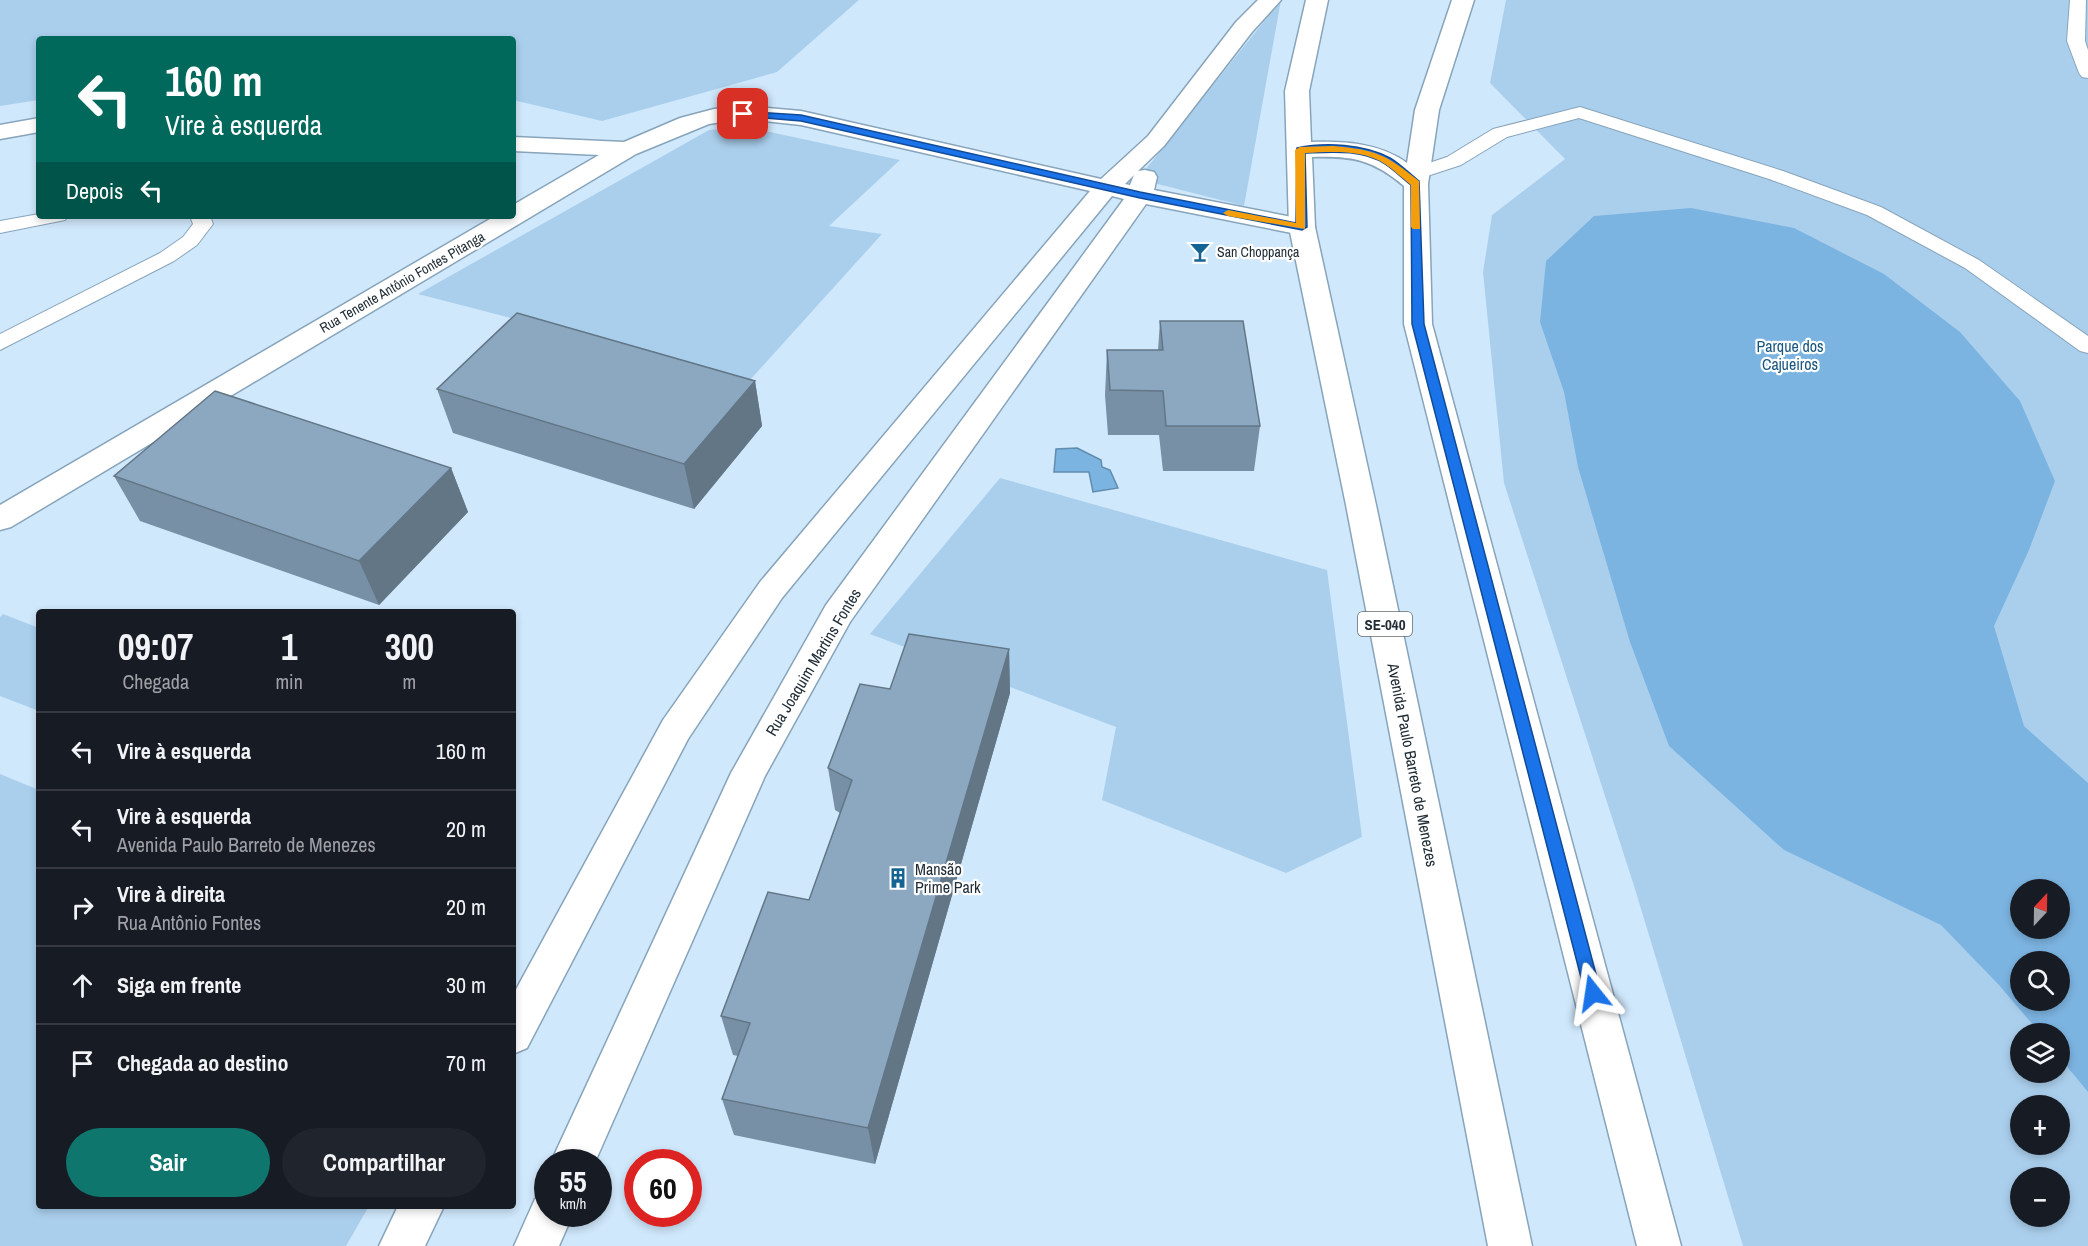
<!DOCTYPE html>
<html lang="pt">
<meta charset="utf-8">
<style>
body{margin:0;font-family:"Archivo Narrow",sans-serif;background:#20242c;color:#f1f3f6;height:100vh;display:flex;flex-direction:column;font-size:22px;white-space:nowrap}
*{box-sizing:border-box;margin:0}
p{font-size:20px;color:#9ea1a6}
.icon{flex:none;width:33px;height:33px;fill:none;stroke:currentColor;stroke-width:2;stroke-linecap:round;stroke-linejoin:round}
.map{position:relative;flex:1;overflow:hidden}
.panel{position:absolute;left:36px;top:609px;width:480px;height:600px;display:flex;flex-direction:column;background:#171b24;border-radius:6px;box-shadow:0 3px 9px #0003}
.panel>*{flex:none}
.top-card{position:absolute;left:36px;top:36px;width:480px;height:183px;border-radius:6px;box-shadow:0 3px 9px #0003;background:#00695c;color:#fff;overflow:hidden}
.needle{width:39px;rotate:22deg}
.fabs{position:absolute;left:2010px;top:879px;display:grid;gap:12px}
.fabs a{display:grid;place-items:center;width:60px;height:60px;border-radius:50%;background:#171b24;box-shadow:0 3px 9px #0003;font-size:30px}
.speed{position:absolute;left:534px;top:1149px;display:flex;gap:12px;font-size:30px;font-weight:700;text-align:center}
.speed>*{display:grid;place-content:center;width:78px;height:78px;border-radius:50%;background:#171b24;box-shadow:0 3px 9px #0003;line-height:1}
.speed small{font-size:15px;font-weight:400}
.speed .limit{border:9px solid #d22;background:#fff;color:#111}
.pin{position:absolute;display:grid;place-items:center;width:51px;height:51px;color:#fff;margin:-26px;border-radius:12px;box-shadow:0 3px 9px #0006}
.me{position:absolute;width:66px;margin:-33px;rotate:345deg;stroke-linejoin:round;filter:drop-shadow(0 0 4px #0008)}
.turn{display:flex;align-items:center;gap:21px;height:126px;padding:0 30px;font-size:27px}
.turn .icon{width:78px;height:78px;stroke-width:2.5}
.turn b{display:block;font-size:42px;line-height:51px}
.then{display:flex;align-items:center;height:57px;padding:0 30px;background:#0003;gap:12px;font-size:22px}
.eta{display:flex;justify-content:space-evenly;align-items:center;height:102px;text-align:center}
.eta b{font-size:36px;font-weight:800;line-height:42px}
.button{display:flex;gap:12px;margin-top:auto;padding:12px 30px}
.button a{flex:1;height:69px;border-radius:36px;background:#0f766e;color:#fff;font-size:24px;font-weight:800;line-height:69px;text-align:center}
.button a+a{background:#20242c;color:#f1f3f6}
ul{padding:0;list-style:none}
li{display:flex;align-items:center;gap:18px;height:78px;padding:0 30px;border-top:2px solid #363941}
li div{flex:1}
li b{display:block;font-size:22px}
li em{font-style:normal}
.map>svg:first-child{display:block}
.green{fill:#aacfed;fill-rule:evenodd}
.forest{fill:#7cb4e1;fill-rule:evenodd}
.water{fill:#7cb4e1;stroke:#618cae;stroke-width:1.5}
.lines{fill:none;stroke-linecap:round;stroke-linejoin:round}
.lane-casing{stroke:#87a4bb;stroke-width:2}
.street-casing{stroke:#87a4bb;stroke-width:3}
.primary-casing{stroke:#87a4bb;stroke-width:3}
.lane{fill:#fff;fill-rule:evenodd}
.street{fill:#fff;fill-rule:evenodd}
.primary{fill:#fff;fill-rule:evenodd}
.wall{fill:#7890a5}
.shaded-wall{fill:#627686}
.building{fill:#8ca8c0;stroke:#627686;stroke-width:1.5}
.route{fill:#1a73e8;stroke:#114b97;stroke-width:1.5}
.slow{fill:#f59e0b}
.labels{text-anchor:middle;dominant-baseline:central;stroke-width:4.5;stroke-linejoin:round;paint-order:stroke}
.far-poi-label{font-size:14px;fill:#212d36;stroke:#fff;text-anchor:start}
.far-street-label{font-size:14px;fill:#212d36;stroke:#fff}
.shield{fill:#fff;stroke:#646c72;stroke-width:1.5}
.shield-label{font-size:15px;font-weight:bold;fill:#212d36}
.park-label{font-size:16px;fill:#175681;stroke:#fff}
.street-label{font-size:16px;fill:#212d36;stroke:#fff}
.poi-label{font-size:16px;fill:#212d36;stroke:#fff;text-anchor:start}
</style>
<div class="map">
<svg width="2088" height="1246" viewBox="0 0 2088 1246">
<rect width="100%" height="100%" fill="#d0e8fc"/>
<g class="green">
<path d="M0,0H859L777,72L602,121L513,100V39H39V100L0,106Z"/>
<path d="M1281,0L1244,206L1138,179Z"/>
<path d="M1506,0H2088V1246H1743L1635,889L1504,483L1483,272L1492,215L1565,159L1490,83ZM2020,890H2060V928H2020ZM2020,962H2060V1000H2020ZM2020,1034H2060V1072H2020ZM2020,1106H2060V1144H2020ZM2020,1178H2060V1216H2020Z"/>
<path d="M747,127L900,160L829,226L882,234L750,380L418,294L709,130Z"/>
<path d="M1000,478L1327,570L1362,837L1286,873L1102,800L1116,727L870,634Z"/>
<path d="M3,614L39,628V711L0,696V617Z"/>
<path d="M0,774L39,790V1206H369L346,1246H0Z"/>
</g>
<path class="forest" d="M1691,208L1794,228L1884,274L1960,332L2020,401L2055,481L2029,550L1994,626L2024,726L2088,783V1092L2060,1058V1034L2040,1033L1998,984L1941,925L1784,850L1669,746L1630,642L1578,467L1564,392L1540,322L1546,261L1594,216ZM2020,890H2060V928H2020ZM2020,962H2060V1000H2020Z"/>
<path class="water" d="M1077,448L1101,460L1102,467L1110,470L1118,488L1093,492L1089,472H1054L1056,449Z"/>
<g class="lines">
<g class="lane-casing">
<g id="lane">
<path d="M2070,0H2086L2085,41L2088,50V78L2082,77L2079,73L2067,41Z"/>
<path d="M1580,107L1783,171L1881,207L1979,260L2088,336V353L2080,351L1965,268L1867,215L1769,179L1579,118L1507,137L1461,165L1418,179L1411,177L1409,173L1411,169L1447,157L1493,129Z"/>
<path d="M39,214V216H68L65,220L0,233V221Z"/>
<path d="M190,216H210L213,224L197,245L174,261L0,350V334L160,253L183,237L193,224Z"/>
</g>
</g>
<g class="street-casing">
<g id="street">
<path d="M1258,0H1281L1252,32L1164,146L1138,171L1145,170L1154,172L1157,177L1154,190L1302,219L1311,222L1315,227L1311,232L1302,235L1146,204L850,622L765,776L595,1162H551L731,773L826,605L1124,199L1112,196L782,598L688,739L527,1048L513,1054V995L663,720L760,582L1090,191L801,125L764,121L736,120L709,124L636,154L11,527L0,530V505L495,216H513V205L599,155L513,151V137L624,142L680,118L714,109L745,106L801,111L1101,179L1148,136L1236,22ZM1134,175L1130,185L1125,184Z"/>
<path d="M39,118V132L0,139V125Z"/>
<path d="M548,1194V1214H573L559,1246H514L535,1199Z"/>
<path d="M398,1206H444L425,1246H379Z"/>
</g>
</g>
<g class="primary-casing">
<path id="primary" d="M1306,0H1328L1309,91L1311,142C1344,141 1380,143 1407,163L1415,110L1452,0H1474L1439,110L1428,184L1432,324L1681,1246H1637L1404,324V186C1372,159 1352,156 1312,157L1315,227L1376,505L1532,1246H1488L1346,505L1289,227L1285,91Z"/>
</g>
<use href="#lane" class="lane"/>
<use href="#street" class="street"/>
<use href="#primary" class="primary"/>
</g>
<g class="wall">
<path d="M1160,321L1260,426L1254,471H1163L1159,435H1108L1105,395L1107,350H1158Z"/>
<path d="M755,381L762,426L694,509L453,433L437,389Z"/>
<path d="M451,468L468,512L379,605L140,521L114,476Z"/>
<path d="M1009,649L1010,693L875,1164L734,1135L722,1099L738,1056L733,1055L721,1016L809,900L840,813L835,810L828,768L890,689Z"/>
</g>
<g class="shaded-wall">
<path d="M755,381L762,426L694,509L684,464Z"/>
<path d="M451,468L468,512L379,605L359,561Z"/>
<path d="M1009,649L1010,693L875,1164L868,1128Z"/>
</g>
<g class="building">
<path d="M517,313L755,381L684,464L437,389Z"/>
<path d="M1160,321H1243L1260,426H1166L1163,391L1110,390L1107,350H1163Z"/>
<path d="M215,391L451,468L359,561L114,476Z"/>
<path d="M909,634L1009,649L868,1128L722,1099L750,1023L721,1016L768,892L809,900L852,780L828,768L860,684L890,689Z"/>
</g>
<path class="route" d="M739,111L801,115L1140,192L1296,223L1297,148C1325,142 1364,144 1390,158C1400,164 1410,174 1419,181L1424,324L1601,993L1599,998L1593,1000L1587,998L1585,993L1412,324L1411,185C1402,178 1394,170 1385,164C1362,149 1331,152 1305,153L1307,227L1302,230L1140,198L801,121L743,116H739Z"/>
<path class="slow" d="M1333,146C1377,150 1385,154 1419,181L1420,229H1413L1411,227V185C1402,178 1394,170 1385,164C1362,149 1331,152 1305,153V229L1228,216L1223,213L1228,210L1296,223L1295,150L1300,147Z"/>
<defs>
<g id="bar-bare" transform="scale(1.62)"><path d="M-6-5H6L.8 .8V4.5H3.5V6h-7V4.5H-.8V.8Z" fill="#146395" stroke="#fff" stroke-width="2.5" paint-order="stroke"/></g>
<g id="building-bare" transform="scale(1.62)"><path d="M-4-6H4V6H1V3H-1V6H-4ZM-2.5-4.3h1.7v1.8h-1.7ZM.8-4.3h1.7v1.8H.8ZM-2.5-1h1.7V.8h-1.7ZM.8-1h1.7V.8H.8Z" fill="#146395" stroke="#fff" stroke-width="2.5" paint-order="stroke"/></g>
</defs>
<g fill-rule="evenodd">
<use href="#bar-bare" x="1200" y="252"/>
<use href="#building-bare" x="898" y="878"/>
</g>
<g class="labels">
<g class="far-poi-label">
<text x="1217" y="252">San Choppança</text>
</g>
<g class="far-street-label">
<text transform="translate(402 282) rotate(-30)">Rua Tenente Antônio Fontes Pitanga</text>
</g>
<rect class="shield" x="1358" y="612" width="54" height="24" rx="4.5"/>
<g class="shield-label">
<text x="1385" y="624">SE-040</text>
</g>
<g class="park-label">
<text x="1790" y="346">Parque dos<tspan x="1790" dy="18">Cajueiros</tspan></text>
</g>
<g class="street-label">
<text transform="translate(813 662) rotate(-59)">Rua Joaquim Martins Fontes</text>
<text transform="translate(1413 765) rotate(79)">Avenida Paulo Barreto de Menezes</text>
</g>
<g class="poi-label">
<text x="915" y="869">Mansão<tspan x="915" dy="18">Prime Park</tspan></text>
</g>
</g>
</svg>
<div class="fabs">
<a><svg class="needle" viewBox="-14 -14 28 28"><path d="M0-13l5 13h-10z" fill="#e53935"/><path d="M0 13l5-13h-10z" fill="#9ea1a6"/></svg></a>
<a><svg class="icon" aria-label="search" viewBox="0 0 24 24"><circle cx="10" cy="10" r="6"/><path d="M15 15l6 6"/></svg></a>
<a><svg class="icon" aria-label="layers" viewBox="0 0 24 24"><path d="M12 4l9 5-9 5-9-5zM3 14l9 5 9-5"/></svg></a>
<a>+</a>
<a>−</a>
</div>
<div class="speed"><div>55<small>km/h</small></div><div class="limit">60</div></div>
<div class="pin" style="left:743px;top:114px;background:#d93025"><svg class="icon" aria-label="arrive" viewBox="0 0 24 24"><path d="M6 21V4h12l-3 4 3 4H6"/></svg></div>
<svg class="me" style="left:1593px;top:993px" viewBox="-20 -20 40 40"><path d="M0-17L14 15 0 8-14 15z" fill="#1a73e8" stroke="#fff" stroke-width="4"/></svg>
<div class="top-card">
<div class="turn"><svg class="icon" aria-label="left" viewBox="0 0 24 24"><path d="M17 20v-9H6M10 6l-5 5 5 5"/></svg><div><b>160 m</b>Vire à esquerda</div></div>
<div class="then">Depois<svg class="icon" aria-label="left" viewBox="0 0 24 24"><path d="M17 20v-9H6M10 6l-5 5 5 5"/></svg></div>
</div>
<section class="panel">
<div class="eta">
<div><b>09:07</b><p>Chegada</p></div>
<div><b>1</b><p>min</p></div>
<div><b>300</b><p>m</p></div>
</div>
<ul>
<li><svg class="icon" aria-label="left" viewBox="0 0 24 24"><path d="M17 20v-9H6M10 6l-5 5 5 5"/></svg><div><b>Vire à esquerda</b></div><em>160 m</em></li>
<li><svg class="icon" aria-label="left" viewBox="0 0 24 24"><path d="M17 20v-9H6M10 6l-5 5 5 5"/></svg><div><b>Vire à esquerda</b><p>Avenida Paulo Barreto de Menezes</p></div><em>20 m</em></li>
<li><svg class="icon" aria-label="right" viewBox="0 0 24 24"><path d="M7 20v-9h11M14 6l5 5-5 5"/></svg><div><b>Vire à direita</b><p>Rua Antônio Fontes</p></div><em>20 m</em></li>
<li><svg class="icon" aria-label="ahead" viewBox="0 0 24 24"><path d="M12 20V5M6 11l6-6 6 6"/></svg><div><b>Siga em frente</b></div><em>30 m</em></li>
<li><svg class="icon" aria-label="arrive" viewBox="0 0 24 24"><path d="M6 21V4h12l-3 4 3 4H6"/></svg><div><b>Chegada ao destino</b></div><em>70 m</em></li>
</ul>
<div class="button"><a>Sair</a><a>Compartilhar</a></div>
</section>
</div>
